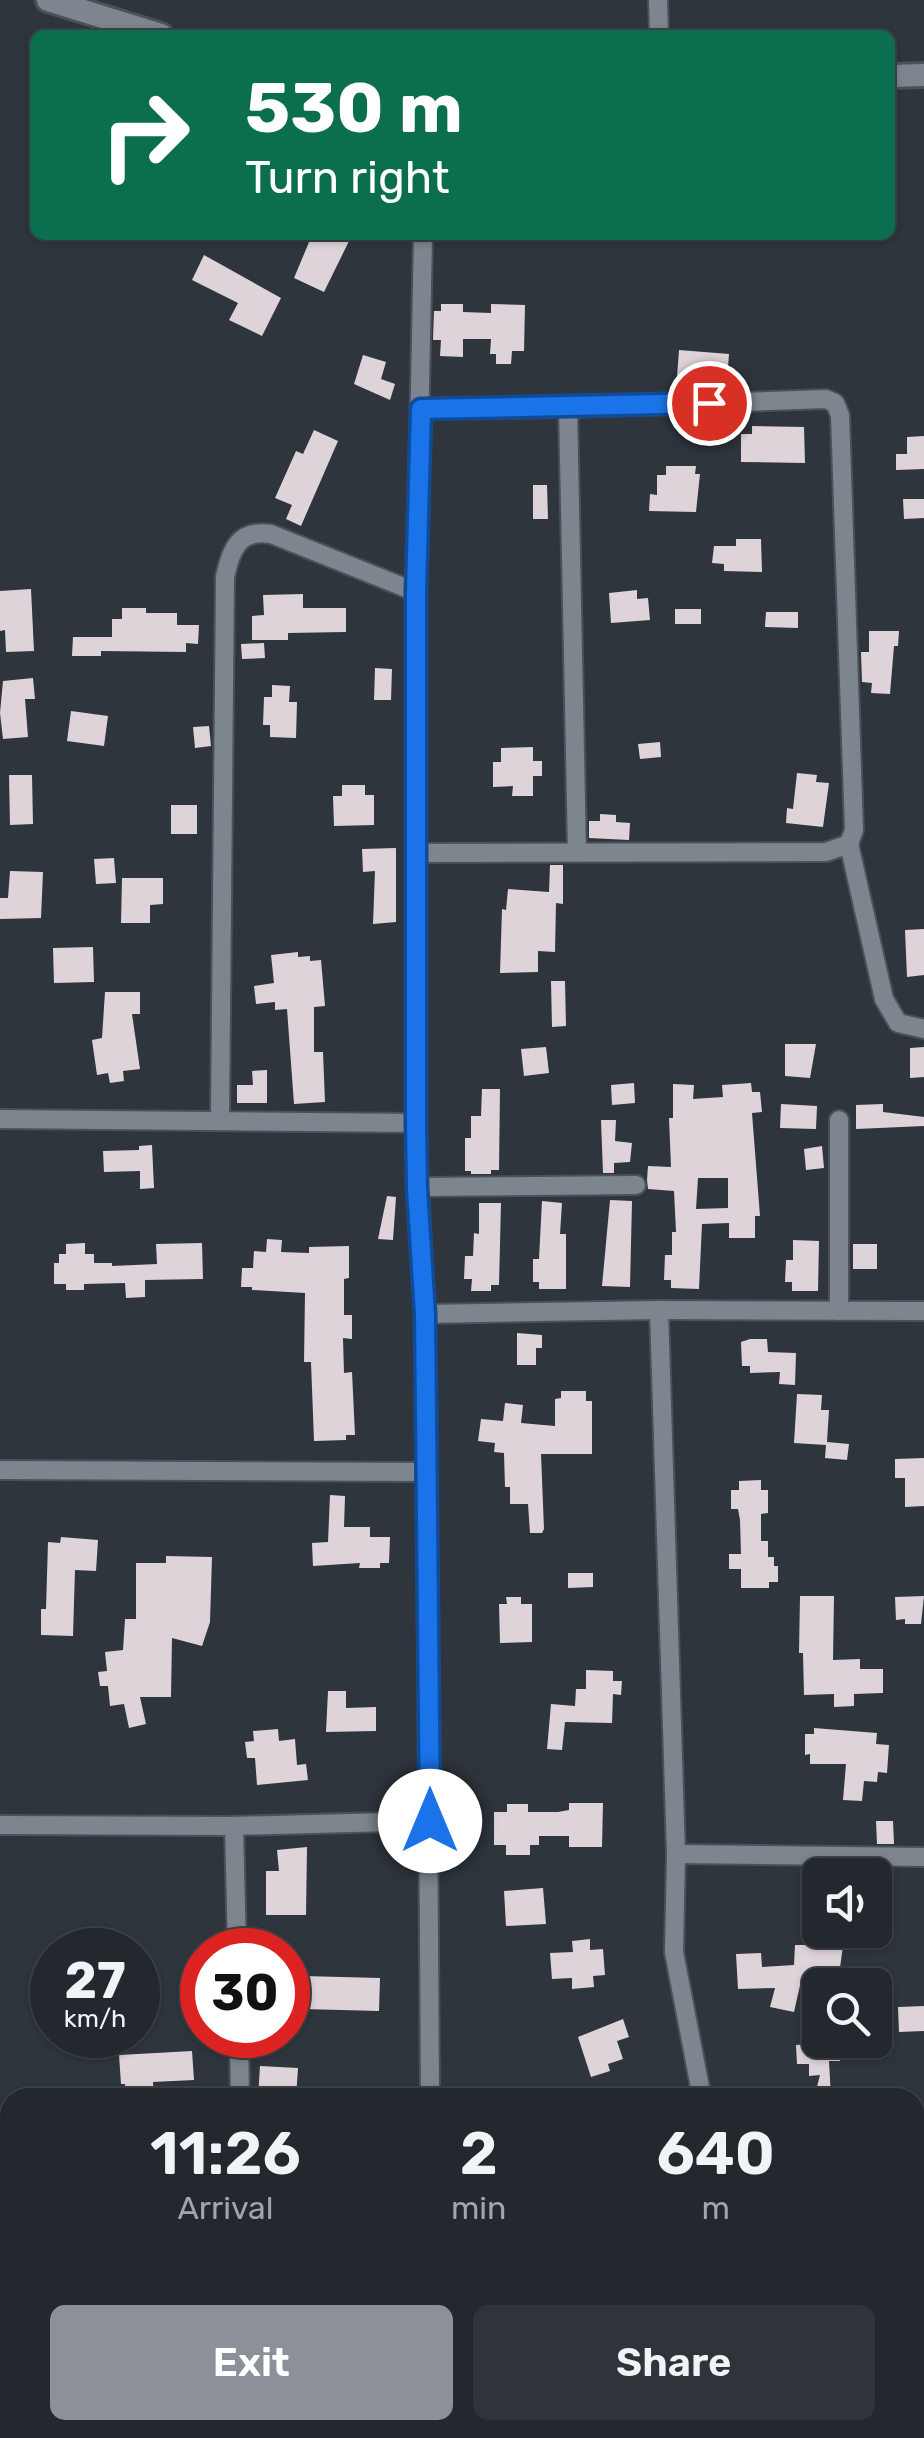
<!DOCTYPE html>
<style>
body{margin:0;font-family:Rubik,sans-serif;background:#2e3439;color:#f1f3f6;height:100vh;display:flex;flex-direction:column;font-size:38px;white-space:nowrap}
*{box-sizing:border-box;margin:0}
p{font-size:32px;color:#a2a6aa}
.icon{flex:none;width:55px;height:55px;fill:none;stroke:currentColor;stroke-width:2;stroke-linecap:round;stroke-linejoin:round}
.map{position:relative;flex:1;overflow:hidden}
.sheet{position:absolute;left:0px;top:2088px;width:925px;height:352px;display:flex;flex-direction:column;background:#22282d;border-radius:30px 30px 0 0;box-shadow:0 2px 8px #0004,0 0 0 2px #3f4449}
.sheet>*{flex:none}
.guide{position:absolute;left:30px;top:30px;width:865px;height:210px;border-radius:15px;box-shadow:0 2px 8px #0004,0 0 0 2px #3f4449;background:#0b6e4f;color:#fff;overflow:hidden}
.fabs{position:absolute;left:802px;top:1858px;display:grid;gap:20px}
.fabs a{display:grid;place-items:center;width:90px;height:90px;border-radius:15px;background:#22282d;box-shadow:0 2px 8px #0004,0 0 0 2px #3f4449;font-size:50px}
.speed{position:absolute;left:30px;top:1928px;display:flex;gap:20px;font-size:50px;font-weight:700;text-align:center}
.speed>*{display:grid;place-content:center;width:130px;height:130px;border-radius:50%;background:#22282d;box-shadow:0 2px 8px #0004,0 0 0 2px #3f4449;line-height:1}
.speed small{font-size:25px;font-weight:400}
.speed .limit{border:15px solid #d22;background:#fff;color:#111}
.pin{position:absolute;display:grid;place-items:center;width:85px;height:85px;color:#fff;margin:-42px;border:5px solid #fff;border-radius:50%;box-shadow:0 2px 10px #0007}
.me{position:absolute;width:110px;margin:-55px;rotate:0deg;stroke-linejoin:round;filter:drop-shadow(0 0 8px #0008)}
.turn{display:flex;align-items:center;gap:35px;height:210px;padding:0 50px;font-size:45px}
.turn .icon{width:130px;height:130px;stroke-width:2.5}
.turn b{display:block;font-size:70px;line-height:85px}
.eta{display:flex;justify-content:space-evenly;align-items:center;height:170px;text-align:center}
.eta b{font-size:60px;font-weight:600;line-height:70px}
.cta{display:flex;gap:20px;margin-top:auto;padding:20px 50px}
.cta a{flex:1;height:115px;border-radius:15px;background:#8c9099;color:#fff;font-size:40px;font-weight:600;line-height:115px;text-align:center}
.cta a+a{background:#2e3439;color:#f1f3f6}
.map>svg:first-child{display:block}
.building{fill:#dfd3da;fill-rule:evenodd}
.lines{fill:none;stroke-linecap:round;stroke-linejoin:round}
.minor-casing{stroke:#4b5157;stroke-width:22}
.tertiary-casing{stroke:#4b5157;stroke-width:28}
.minor{stroke:#7d858e;stroke-width:18}
.tertiary{stroke:#7d858e;stroke-width:22}
.route-casing{stroke:#114b97;stroke-width:25}
.route{stroke:#1a73e8;stroke-width:18}
</style>
<div class="map">
<svg width="924" height="2438" viewBox="0 0 924 2438">
<rect width="100%" height="100%" fill="#2e353c"/>
<g class="building">
<path d="M312,235H352L324,292L294,278Z"/>
<path d="M204,255L281,298L262,336L229,320L238,303L192,280Z"/>
<path d="M441,304H463V312L491,313V304L525,305L524,351H512L511,364H496V354H490L491,339H463V357L440,356L441,340H433L434,311H441Z"/>
<path d="M679,350L729,354L727,381L677,377Z"/>
<path d="M363,355L386,362L381,379L395,384L390,400L354,384Z"/>
<path d="M752,426L804,427L805,463L741,462V434H752Z"/>
<path d="M314,430L338,441L301,526L286,519L292,505L275,498L296,451L303,454Z"/>
<path d="M924,436V469L896,470V454H907V437Z"/>
<path d="M666,466H696L695,474H700L696,512L649,511L650,494L657,495V475H666Z"/>
<path d="M533,485H547L548,519H533Z"/>
<path d="M903,499H924V518L904,519Z"/>
<path d="M736,539H761L762,572L724,571V564L712,563L714,546H736Z"/>
<path d="M31,589L34,651L6,652L5,630L0,631V591Z"/>
<path d="M637,590V599L648,598L650,620L611,623L609,593Z"/>
<path d="M303,594V608H346V632L288,633V640H252V616L264,615L263,595Z"/>
<path d="M122,608H146V613H177V625H199L198,644L186,643V652L101,651V656H72L73,637H112V619H122Z"/>
<rect x="675" y="609" width="26" height="15"/>
<path d="M766,612H798V628L765,627Z"/>
<path d="M869,631H899L898,646H894L890,694L871,693L872,683L862,682L861,652H869Z"/>
<path d="M264,643L265,658L242,659L241,644Z"/>
<path d="M375,668L392,669L391,700H374Z"/>
<path d="M33,678L35,699H25L28,737L3,739L0,713L3,681Z"/>
<path d="M272,685L290,686L289,702H297L296,738L270,737V725H263L264,697H272Z"/>
<path d="M71,711L108,716L104,746L67,741Z"/>
<path d="M209,726L211,746L195,748L193,727Z"/>
<path d="M660,742L661,757L640,759L638,744Z"/>
<path d="M533,747V761H542V776H533V796H512L513,786L493,787V762H501V748Z"/>
<path d="M797,773L817,775L816,782L829,783L823,827L786,823L787,808L793,809Z"/>
<path d="M9,775H32L33,824L10,825Z"/>
<path d="M342,785H365V795H374V825L334,826L333,796H342Z"/>
<rect x="171" y="805" width="26" height="29"/>
<path d="M600,814L616,815V822L630,823L629,840L589,838V821H600Z"/>
<path d="M396,848V922L373,924L375,871L363,872L362,849Z"/>
<path d="M114,858L116,883L96,884L94,859Z"/>
<path d="M550,865H563V904L556,903L555,952L538,951V972L500,973L502,909L506,910L508,889L549,892Z"/>
<path d="M10,871L43,872L41,918L0,919V898H8Z"/>
<path d="M122,878H163V904L150,905V923H121Z"/>
<path d="M924,929V975L907,977L905,930Z"/>
<path d="M93,947L94,982L54,983L53,948Z"/>
<path d="M298,952V957L310,956V961L321,960L325,1006L314,1007V1052H323L325,1102L294,1104L287,1009L275,1010V1002L256,1004L254,986L274,983L271,955Z"/>
<path d="M551,981H565L566,1026L552,1027Z"/>
<path d="M105,992H140V1014H132L140,1069L123,1071L124,1081L110,1083L108,1073L97,1075L92,1040L102,1038Z"/>
<path d="M785,1044H816L810,1078L785,1076Z"/>
<path d="M546,1047L549,1073L524,1076L521,1049Z"/>
<path d="M924,1047V1077L910,1078V1048Z"/>
<path d="M267,1070V1103H237V1085H253L252,1071Z"/>
<path d="M634,1083L635,1103L612,1105L611,1085Z"/>
<path d="M751,1083L752,1092H760L762,1112L752,1113L760,1216H755V1238H729V1223L702,1224L699,1289L671,1288V1280H664L665,1255H672V1232H676L674,1191L648,1189L647,1180L648,1166L671,1167L669,1118H673V1084L694,1085L693,1099L723,1097L722,1085ZM698,1178H728V1208L696,1209Z"/>
<path d="M482,1089H500L499,1170H491V1174H471V1171H465V1138H471V1116H481Z"/>
<path d="M781,1104L817,1106L816,1129L780,1128Z"/>
<path d="M883,1104V1112L924,1117V1126L856,1129V1105Z"/>
<path d="M601,1120H616L615,1141L632,1143L630,1162L614,1163V1173H603Z"/>
<path d="M152,1145L154,1188L140,1189V1171L104,1172L103,1151L139,1150V1146Z"/>
<path d="M822,1146L824,1168L806,1170L804,1149Z"/>
<path d="M387,1196L396,1197L393,1240L378,1239Z"/>
<path d="M610,1200L632,1201L630,1287L602,1286Z"/>
<path d="M542,1201L562,1203L560,1234H566V1289H539V1282H533V1259H539Z"/>
<path d="M479,1203H501L499,1285H491V1291H471L472,1279H464L465,1256H473L474,1233L479,1234Z"/>
<path d="M267,1239L282,1240L281,1252L309,1253V1247L349,1246V1278L344,1279V1315H352V1339L343,1338L344,1373L352,1372L355,1435H346V1440L314,1441L311,1362H304L305,1293L252,1290V1287H241L242,1268H253L254,1251L266,1252Z"/>
<path d="M793,1240L819,1241L818,1291H792V1282H785L786,1260H793Z"/>
<path d="M85,1243V1254H94V1263H112V1266L157,1264L156,1244L202,1243L203,1279L145,1280V1297L126,1298L125,1283L84,1284V1290H66V1284H54V1263H59V1254H66V1244Z"/>
<rect x="853" y="1244" width="24" height="25"/>
<path d="M517,1333L542,1335V1348H536V1365H517Z"/>
<path d="M750,1339H767L768,1352L796,1353L795,1385L779,1384L780,1372L750,1373V1366H742L741,1342Z"/>
<path d="M561,1391H586V1401H592V1454H541L544,1529L542,1533H530L528,1504H510V1487H505L504,1453L494,1452L495,1443L478,1441L481,1419L503,1421L505,1403L523,1405L521,1423L555,1426V1399L561,1398Z"/>
<path d="M797,1394L822,1395L821,1410H829L827,1442L849,1444L847,1460L825,1458L826,1445L794,1443Z"/>
<path d="M924,1458V1506L905,1507V1478H895V1459Z"/>
<path d="M761,1480V1490H768V1513L761,1514V1541H768V1557H774V1566H778V1582H769V1588H741V1569H729V1554H741L740,1520L738,1509H731V1490H739V1481Z"/>
<path d="M330,1495L345,1496L344,1527H370V1537H390L389,1563H380V1568H359L360,1563L313,1566L312,1543L328,1542Z"/>
<path d="M61,1537L98,1540L96,1571L75,1570L73,1636L41,1635V1609H46L48,1542L60,1543Z"/>
<path d="M166,1556L212,1557L210,1622L202,1646L172,1638L171,1697H140L146,1724L129,1728L124,1704L110,1706L108,1686H100L98,1672L107,1671L105,1652L123,1650L125,1619H136V1563H166Z"/>
<path d="M568,1573H593V1587L568,1588Z"/>
<path d="M800,1596H834L833,1660L860,1659V1669H883V1693L854,1694V1706L834,1707V1694L804,1695L803,1653H799Z"/>
<path d="M924,1596L921,1624H905V1619L896,1620L895,1597Z"/>
<path d="M506,1597H521V1604H532V1642L500,1643L499,1604H507Z"/>
<path d="M586,1670L613,1671V1681H622L621,1695L613,1694L612,1723L565,1722L562,1750L547,1749L551,1704L575,1706L576,1689H586Z"/>
<path d="M328,1691H346V1708L376,1707V1731L326,1732Z"/>
<path d="M814,1728L877,1733L876,1744L889,1745L887,1773L878,1772L877,1782L864,1781L862,1801L843,1800L846,1764H810V1754L805,1755V1734H814Z"/>
<path d="M278,1729L279,1741L295,1739L297,1765L306,1764L308,1780L257,1785L255,1758H247L245,1742L254,1741L253,1731Z"/>
<path d="M569,1803H603L602,1847H569V1836H539V1845H530V1855H506V1845H494V1812H507V1804H528V1812H558L569,1810Z"/>
<path d="M876,1821H893L894,1844H877Z"/>
<path d="M307,1847L306,1915H266V1871H279L277,1850Z"/>
<path d="M543,1888L546,1924L506,1926L504,1891Z"/>
<path d="M812,1935L828,1936V1946H843L838,1982L801,1981L794,2012L770,2007L775,1988L738,1989L736,1954L761,1953L762,1967L794,1965L795,1945H812Z"/>
<path d="M590,1939V1950L603,1949L605,1975L593,1976L594,1987L572,1989V1978L552,1979L550,1953L573,1952L572,1941Z"/>
<path d="M303,1976L380,1978L379,2011L302,2009Z"/>
<path d="M924,2006V2031L899,2032L898,2007Z"/>
<path d="M623,2019L629,2037L617,2041L623,2059L608,2064L610,2071L591,2077L578,2037Z"/>
<path d="M65,2035H110L81,2056Z"/>
<path d="M809,2040H839L840,2061H829L831,2098H814L820,2075L809,2076V2064H797L796,2045L809,2044Z"/>
<path d="M192,2051L194,2080L153,2082L154,2098H126L125,2084H121L119,2055Z"/>
<path d="M260,2066L298,2068L296,2098H258Z"/>
</g>
<g class="lines">
<g class="minor-casing">
<g id="minor">
<path d="M658,0L659,35"/>
<path d="M423,235L416,592V1123L425,1314L430,2098"/>
<path d="M568,408L577,852"/>
<path d="M849,844L884,999L898,1023L924,1029"/>
<path d="M418,853L826,852L849,844L854,830L840,415L835,403L826,399L568,408L421,409"/>
<path d="M220,1118L225,577C231,549 239,529 271,534L416,592"/>
<path d="M0,1119L416,1123"/>
<path d="M417,1187L636,1185"/>
<path d="M659,1310L676,1854L674,1952L702,2098"/>
<path d="M839,1311V1120"/>
<path d="M425,1314L659,1310L924,1311"/>
<path d="M0,1470L427,1472"/>
<path d="M0,1825L229,1826L430,1821"/>
<path d="M234,1826L237,1950"/>
<path d="M676,1854L924,1857"/>
<path d="M239,2035L240,2098"/>
<path d="M0,2147H10"/>
<path d="M915,2209L924,2211"/>
<path d="M431,2430V2438"/>
<path d="M239,2438L240,2430"/>
</g>
</g>
<g class="tertiary-casing">
<g id="tertiary">
<path d="M48,0L161,35"/>
<path d="M890,76L924,75"/>
</g>
</g>
<use href="#minor" class="minor"/>
<use href="#tertiary" class="tertiary"/>
</g>
<g class="lines">
<g class="route-casing">
<path id="route" d="M430,1821L425,1314L417,1188L416,1123V592L421,409L709,403"/>
</g>
<use href="#route" class="route"/>
</g>
</svg>
<div class="fabs">
<a><svg class="icon" aria-label="sound" viewBox="0 0 24 24"><path d="M4 9h4l5-4v14l-5-4H4zM17 9q2 3 0 6"/></svg></a>
<a><svg class="icon" aria-label="search" viewBox="0 0 24 24"><circle cx="10" cy="10" r="6"/><path d="M15 15l6 6"/></svg></a>
</div>
<div class="speed"><div>27<small>km/h</small></div><div class="limit">30</div></div>
<div class="pin" style="left:709px;top:403px;background:#d93025"><svg class="icon" aria-label="arrive" viewBox="0 0 24 24"><path d="M6 21V4h12l-3 4 3 4H6"/></svg></div>
<svg class="me" style="left:430px;top:1821px" viewBox="-20 -20 40 40"><circle r="19" fill="#fff"/><path d="M0-13L10 11 0 6-10 11z" fill="#1a73e8"/></svg>
<div class="guide">
<div class="turn"><svg class="icon" aria-label="right" viewBox="0 0 24 24"><path d="M7 20v-9h11M14 6l5 5-5 5"/></svg><div><b>530 m</b>Turn right</div></div>
</div>
<section class="sheet">
<div class="eta">
<div><b>11:26</b><p>Arrival</p></div>
<div><b>2</b><p>min</p></div>
<div><b>640</b><p>m</p></div>
</div>
<div class="cta"><a>Exit</a><a>Share</a></div>
</section>
</div>
